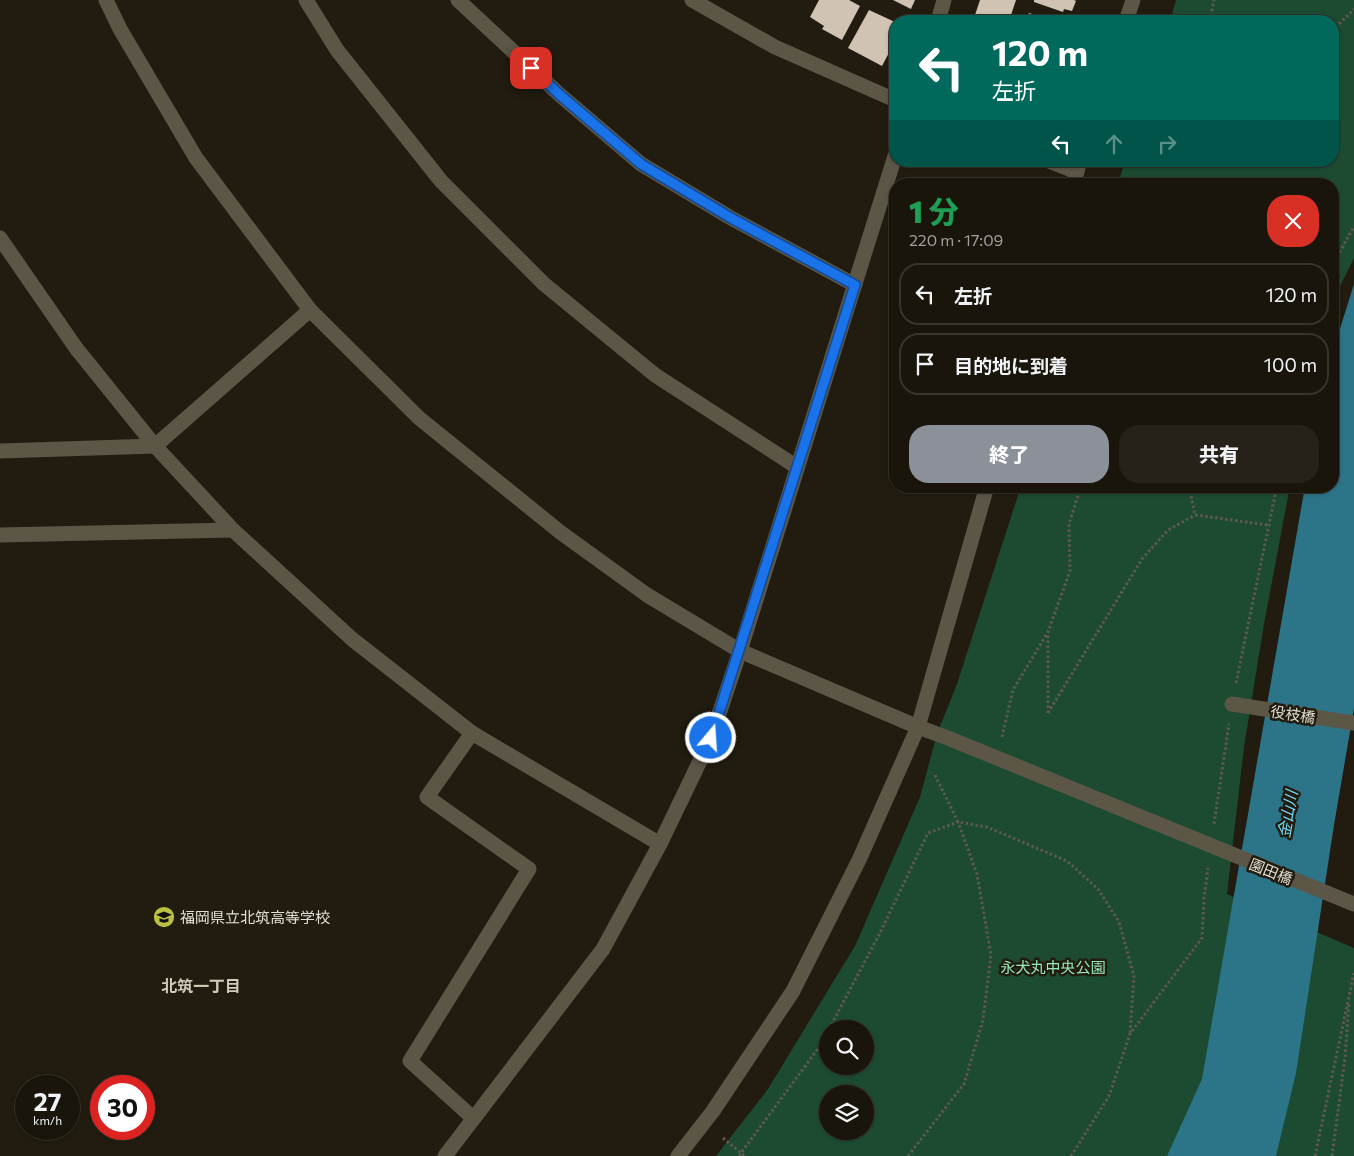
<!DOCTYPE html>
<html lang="ja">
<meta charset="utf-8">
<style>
body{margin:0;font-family:Commissioner,"Noto Sans JP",sans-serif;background:#262219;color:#f1f3f6;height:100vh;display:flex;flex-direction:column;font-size:19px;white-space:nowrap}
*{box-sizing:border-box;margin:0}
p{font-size:16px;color:#9f9f9d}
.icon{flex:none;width:28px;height:28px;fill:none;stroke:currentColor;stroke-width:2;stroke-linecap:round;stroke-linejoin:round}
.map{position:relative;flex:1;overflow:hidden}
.side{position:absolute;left:889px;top:178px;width:450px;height:315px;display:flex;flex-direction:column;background:#19150b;border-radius:20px;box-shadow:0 1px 4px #0004,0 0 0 1px #37342c}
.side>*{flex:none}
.hud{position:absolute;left:889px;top:15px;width:450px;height:152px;border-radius:20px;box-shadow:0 1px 4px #0004,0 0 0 1px #37342c;background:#00695c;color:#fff;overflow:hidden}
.fabs{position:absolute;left:819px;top:1020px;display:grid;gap:10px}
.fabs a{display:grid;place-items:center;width:55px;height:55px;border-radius:50%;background:#19150b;box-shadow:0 1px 4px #0004,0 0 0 1px #37342c;font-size:25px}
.speed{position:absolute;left:15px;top:1075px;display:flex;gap:10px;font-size:25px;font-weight:700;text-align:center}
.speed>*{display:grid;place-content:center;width:65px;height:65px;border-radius:50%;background:#19150b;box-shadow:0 1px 4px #0004,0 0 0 1px #37342c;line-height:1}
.speed small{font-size:12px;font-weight:400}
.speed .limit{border:8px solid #d22;background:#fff;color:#111}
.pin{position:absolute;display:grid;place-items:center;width:42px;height:42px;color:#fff;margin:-21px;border-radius:10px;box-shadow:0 2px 8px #0006}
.me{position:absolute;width:55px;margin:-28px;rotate:18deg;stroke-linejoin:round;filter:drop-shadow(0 0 4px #0008)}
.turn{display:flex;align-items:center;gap:18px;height:105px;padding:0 20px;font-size:22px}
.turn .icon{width:65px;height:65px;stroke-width:2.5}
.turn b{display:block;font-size:35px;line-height:42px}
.lanes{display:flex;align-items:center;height:48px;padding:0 20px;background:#0003;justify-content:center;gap:25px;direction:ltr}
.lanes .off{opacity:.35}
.round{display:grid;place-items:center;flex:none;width:52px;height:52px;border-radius:20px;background:#262219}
.headline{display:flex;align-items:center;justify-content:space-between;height:85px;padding:0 20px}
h1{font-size:30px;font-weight:800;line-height:38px;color:#1e9e55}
.action{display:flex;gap:10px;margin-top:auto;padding:10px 20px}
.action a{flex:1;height:58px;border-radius:20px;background:#8c9099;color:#fff;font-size:20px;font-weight:800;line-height:58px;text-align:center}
.action a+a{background:#262219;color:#f1f3f6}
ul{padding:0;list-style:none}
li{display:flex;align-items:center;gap:15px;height:62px;margin:0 10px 8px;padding:0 10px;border:2px solid #37342c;border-radius:20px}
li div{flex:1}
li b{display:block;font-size:19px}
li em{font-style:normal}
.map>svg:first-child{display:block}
.green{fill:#1c4b32;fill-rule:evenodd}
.water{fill:#2c7488}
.building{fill:#d0c3b4}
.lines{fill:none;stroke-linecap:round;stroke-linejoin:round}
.path{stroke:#5e594e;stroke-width:3;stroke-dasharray:2.5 2.5;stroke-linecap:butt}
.minor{stroke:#5c5647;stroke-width:15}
.tertiary{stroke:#5c5647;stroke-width:15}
.route-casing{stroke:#114b97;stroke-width:12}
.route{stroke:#1a73e8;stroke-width:9}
.labels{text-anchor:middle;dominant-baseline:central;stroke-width:5;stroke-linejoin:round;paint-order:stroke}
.street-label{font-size:15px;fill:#e0ddd4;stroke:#211c0f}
.poi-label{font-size:15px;fill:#e0ddd4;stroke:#211c0f;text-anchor:start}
.park-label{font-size:15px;fill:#95e9b8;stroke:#211c0f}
.water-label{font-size:16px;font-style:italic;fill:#73dcfb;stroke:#211c0f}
.neighbourhood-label{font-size:16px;font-weight:bold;fill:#d2cbba;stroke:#211c0f}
</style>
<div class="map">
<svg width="1354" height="1156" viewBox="0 0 1354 1156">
<rect width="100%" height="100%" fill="#211c0f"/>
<g class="green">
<path d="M1176,0H1354V258L1336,294L1333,306L1332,184H1118L1125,161H1332V21H1170Z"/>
<path d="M1021,486H1290L1264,624L1244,747L1227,894L1354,948V1156H716L768,1089L855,946L920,797L937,734L957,684ZM828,1029H865V1066H828ZM828,1094H865V1131H828Z"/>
</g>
<path class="water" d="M1354,284V708L1334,825L1296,1073L1276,1156H1167L1202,1079L1305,486H1332L1333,351Z"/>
<g class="building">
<path d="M819,0H849L860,6L842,40L822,29L824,26L810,17Z"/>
<path d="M893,0H915L911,9Z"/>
<path d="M980,0H1016L1009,21H973Z"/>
<path d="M1034,0H1074L1076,1L1072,11L1064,9L1063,12L1034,2Z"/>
<path d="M869,10L895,22V30L888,47H892L882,66L848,48Z"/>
<path d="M1029,13L1054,21H1026Z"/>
</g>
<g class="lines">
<g class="path">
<path d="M1210,21L1214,0"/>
<path d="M1332,31L1354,9"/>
<path d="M1332,271L1337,257L1354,226"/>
<path d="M1189,486L1195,515L1268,525"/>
<path d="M1236,683L1277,486"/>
<path d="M1048,713L1142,559L1168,530L1195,515"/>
<path d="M1048,713V634"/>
<path d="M1002,737L1013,690L1048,632L1070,571L1069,524L1081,486"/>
<path d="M935,775L958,822L987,827L1067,861L1098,889L1119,922L1134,976L1130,1034"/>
<path d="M1214,824L1229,724"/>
<path d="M829,1029L880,933L928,833L958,822L977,874L991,955L983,1020L964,1084L908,1156"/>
<path d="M723,1138L741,1153L820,1046L828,1032"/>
<path d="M739,1156L741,1153L745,1156"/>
<path d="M1071,1156L1109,1096L1130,1034L1202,938L1204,898L1208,868"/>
<path d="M1315,1156L1354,973"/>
<path d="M1332,1156L1345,1058L1349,1003"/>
</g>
<g class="minor">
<path d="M306,0L337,50L441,181L544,284L655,375L797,467"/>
<path d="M458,0L560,95L641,164L731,218L855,285"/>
<path d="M692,0L775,47L895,100"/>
<path d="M938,21L944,0"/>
<path d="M1049,161L1077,172"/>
<path d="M0,238L76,348L155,446L233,530L352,639L472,733L660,844"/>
<path d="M0,451L155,446L310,310"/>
<path d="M0,535L233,530"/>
<path d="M1232,704L1354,723"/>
<path d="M472,733L427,797L529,869L410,1061L473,1118"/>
<path d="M445,1156L603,949L660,844L711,738L740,651L895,156"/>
</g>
<g class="tertiary">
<path d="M106,0L120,29L196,158L310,310L419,418L560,532L647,595L740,651L918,727L948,738L1354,904"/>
<path d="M1126,21L1133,0"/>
<path d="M1073,184L1080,161"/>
<path d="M678,1156L713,1111L793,991L859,860L918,727L987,486"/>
</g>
</g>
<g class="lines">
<g class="route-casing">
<path id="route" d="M531,68L560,95L641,164L731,218L855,285L711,738"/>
</g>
<use href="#route" class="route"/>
</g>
<defs>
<g id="school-disc" transform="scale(1.125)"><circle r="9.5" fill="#bcbf44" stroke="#211c0f"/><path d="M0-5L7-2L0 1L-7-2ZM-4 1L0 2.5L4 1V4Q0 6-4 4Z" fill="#111"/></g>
</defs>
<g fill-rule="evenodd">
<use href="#school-disc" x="164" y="917"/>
</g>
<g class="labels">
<g class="street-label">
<text transform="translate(1293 714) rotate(9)">役枝橋</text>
<text transform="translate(1271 871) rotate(22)">園田橋</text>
</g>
<g class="poi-label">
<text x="180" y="917">福岡県立北筑高等学校</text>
</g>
<g class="park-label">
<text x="1053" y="967">永犬丸中央公園</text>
</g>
<g class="water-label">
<text transform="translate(1287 814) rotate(-80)">金山川</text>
</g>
<g class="neighbourhood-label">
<text x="201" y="985">北筑一丁目</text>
</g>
</g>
</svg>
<div class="fabs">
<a><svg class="icon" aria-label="search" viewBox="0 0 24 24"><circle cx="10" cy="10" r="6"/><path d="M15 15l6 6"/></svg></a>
<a><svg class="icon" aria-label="layers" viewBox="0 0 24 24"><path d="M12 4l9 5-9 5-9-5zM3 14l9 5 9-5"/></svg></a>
</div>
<div class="speed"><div>27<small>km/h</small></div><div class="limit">30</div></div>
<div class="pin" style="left:531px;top:68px;background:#d93025"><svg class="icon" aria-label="arrive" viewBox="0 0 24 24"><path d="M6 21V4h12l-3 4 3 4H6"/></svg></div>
<svg class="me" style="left:711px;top:738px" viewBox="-20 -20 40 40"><circle r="17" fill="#1a73e8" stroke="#fff" stroke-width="3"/><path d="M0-11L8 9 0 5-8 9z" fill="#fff"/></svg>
<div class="hud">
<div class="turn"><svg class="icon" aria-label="left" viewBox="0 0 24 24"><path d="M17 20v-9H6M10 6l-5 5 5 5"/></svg><div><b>120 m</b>左折</div></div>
<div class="lanes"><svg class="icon" aria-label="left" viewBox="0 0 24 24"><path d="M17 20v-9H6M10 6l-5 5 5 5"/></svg><svg class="icon off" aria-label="ahead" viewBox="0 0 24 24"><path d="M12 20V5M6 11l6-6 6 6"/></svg><svg class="icon off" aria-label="right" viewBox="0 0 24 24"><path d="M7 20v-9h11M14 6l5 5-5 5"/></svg></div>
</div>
<section class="side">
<div class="headline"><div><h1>1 分</h1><p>220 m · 17:09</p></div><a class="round" style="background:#d93025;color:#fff"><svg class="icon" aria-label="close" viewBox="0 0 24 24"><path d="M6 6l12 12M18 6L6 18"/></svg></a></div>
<ul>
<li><svg class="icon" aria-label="left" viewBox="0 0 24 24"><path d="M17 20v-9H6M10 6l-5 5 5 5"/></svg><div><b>左折</b></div><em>120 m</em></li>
<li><svg class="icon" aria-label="arrive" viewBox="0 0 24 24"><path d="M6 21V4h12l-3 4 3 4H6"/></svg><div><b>目的地に到着</b></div><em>100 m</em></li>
</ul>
<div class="action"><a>終了</a><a>共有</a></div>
</section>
</div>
